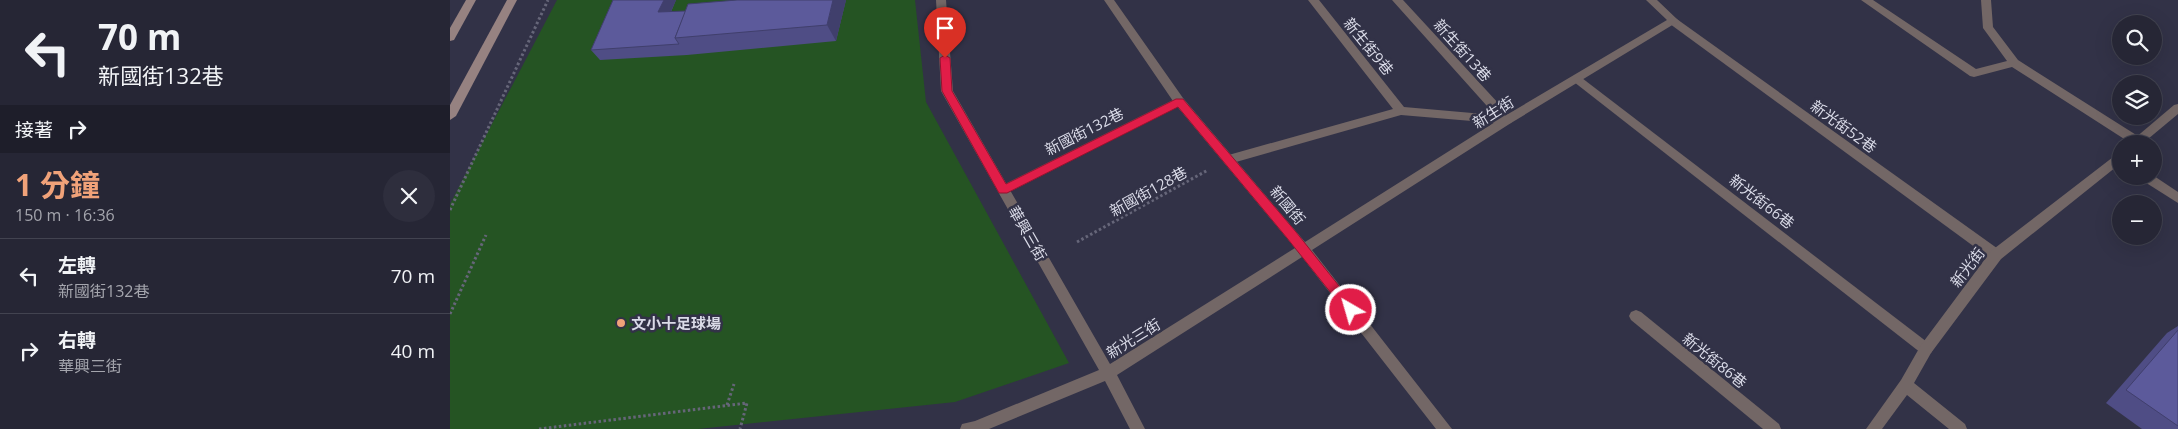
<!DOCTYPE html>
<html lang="zh-TW">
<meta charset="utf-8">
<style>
body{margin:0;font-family:"Open Sans","Noto Sans TC",sans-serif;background:#2e2e3d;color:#f1f3f6;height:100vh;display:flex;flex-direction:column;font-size:19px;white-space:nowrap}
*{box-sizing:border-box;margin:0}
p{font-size:16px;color:#a4a5ad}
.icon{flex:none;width:28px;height:28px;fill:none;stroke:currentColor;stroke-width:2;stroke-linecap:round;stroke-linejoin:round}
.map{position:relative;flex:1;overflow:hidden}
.side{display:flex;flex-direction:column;background:#262635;width:450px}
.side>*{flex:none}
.guide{background:#262635;color:#f1f3f6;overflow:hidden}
.buttons{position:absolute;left:1662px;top:15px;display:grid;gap:10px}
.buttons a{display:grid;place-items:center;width:50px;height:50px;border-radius:50%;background:#262635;box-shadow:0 5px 20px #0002,0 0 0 1px #424350;font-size:25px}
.pin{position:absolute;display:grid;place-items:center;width:42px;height:42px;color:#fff;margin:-51px -21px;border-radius:50% 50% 50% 0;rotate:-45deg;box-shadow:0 0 5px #0007}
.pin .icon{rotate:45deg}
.me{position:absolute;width:55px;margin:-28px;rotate:322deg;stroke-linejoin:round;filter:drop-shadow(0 0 4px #0008)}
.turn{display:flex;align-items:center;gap:18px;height:105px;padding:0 15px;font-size:22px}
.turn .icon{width:65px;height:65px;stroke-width:2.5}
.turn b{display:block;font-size:35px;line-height:42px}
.then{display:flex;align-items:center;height:48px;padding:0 15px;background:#0003;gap:10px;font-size:19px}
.round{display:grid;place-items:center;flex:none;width:52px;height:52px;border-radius:26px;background:#2e2e3d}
.overview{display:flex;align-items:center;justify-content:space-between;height:85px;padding:0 15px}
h1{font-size:30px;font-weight:700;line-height:38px;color:#f0a279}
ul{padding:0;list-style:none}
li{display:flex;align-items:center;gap:15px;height:75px;padding:0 15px;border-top:1px solid #424350}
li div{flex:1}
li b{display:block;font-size:19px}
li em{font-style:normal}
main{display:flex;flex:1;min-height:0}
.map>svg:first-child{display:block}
.green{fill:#255423}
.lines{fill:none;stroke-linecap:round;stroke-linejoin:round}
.path{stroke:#666679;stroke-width:3;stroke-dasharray:2.5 2.5;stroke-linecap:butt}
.lane{fill:#736766;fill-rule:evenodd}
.street{fill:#736766;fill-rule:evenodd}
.secondary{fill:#968281;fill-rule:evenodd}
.wall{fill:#4f4d85}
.shaded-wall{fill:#403f6c}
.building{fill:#5c5a9b;stroke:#403f6c}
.route{fill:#e11d48;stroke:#92132f}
.poi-dot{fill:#f0a279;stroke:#323247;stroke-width:2}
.labels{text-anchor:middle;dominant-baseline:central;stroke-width:5;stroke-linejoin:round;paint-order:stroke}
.street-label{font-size:15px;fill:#dadbe8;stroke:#323247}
.poi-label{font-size:15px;font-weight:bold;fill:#dadbe8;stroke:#323247;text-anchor:start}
</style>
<main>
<section class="side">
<div class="guide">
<div class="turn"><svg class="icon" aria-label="left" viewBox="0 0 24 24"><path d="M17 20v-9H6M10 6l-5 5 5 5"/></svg><div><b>70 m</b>新國街132巷</div></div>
<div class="then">接著<svg class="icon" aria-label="right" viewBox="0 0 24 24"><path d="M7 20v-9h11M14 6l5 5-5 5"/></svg></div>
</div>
<div class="overview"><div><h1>1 分鐘</h1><p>150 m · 16:36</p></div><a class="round"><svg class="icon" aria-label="close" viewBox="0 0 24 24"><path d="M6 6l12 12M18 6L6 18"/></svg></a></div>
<ul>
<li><svg class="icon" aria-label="left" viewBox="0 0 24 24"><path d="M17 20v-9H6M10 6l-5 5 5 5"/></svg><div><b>左轉</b><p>新國街132巷</p></div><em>70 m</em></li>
<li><svg class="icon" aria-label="right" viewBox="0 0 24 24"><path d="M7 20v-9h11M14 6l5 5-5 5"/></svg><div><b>右轉</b><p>華興三街</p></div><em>40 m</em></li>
</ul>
</section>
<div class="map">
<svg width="1728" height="429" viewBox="0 0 1728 429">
<rect width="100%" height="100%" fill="#323247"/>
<path class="green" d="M107,0H465L476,102L619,363L505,402L248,429H0V204Z"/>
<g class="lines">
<g class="path">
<path d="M0,210L98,0"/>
<path d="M627,242L758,170"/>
<path d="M0,314L36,235"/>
<path d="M277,405L284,384"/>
<path d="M89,429L297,403L290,429"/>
</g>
<g class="lane">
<path d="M858,0H869L954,107L1045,115L942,0H953L1061,117L1063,120L1061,123L1057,124L951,115L779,164L775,162L773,159L775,156L943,109Z"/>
<path d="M1411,0H1423L1526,69L1557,61L1533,28L1531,0H1541L1543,27L1568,60L1691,138L1693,141L1691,144H1682L1562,67L1524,77L1520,76Z"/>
<path d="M1224,17L1551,251L1552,255L1551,259L1546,260L1541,259L1220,24L1219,21L1220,18Z"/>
<path d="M1128,75L1481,345L1483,349L1481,353L1476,355L1471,353L1124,82L1122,79L1124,76Z"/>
<path d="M729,97L735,101L733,104L557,193H549L547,190L549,187Z"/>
<path d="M1688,176H1704L1728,192V203L1690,179Z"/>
<path d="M1186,310L1191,312L1329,424L1331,429H1313L1181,320L1179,316L1181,312Z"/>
</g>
<g class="street">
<path d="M486,0H496L503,91L660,364L845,248L725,104L654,0H664L733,98L855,242L1053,117L1217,20L1196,0H1207L1229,21L1061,123L862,250L1002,429H986L852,257L667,375L695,429H680L655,381L539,429H510L512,424L525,421L649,370L491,91Z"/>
<path d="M1728,104V114L1692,144H1678L1724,105Z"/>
<path d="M1671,153V163L1551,259L1481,353L1464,383L1515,424L1517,429H1499L1457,395L1432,429H1416L1451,380L1471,345L1541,251L1667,154Z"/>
</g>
<g class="secondary">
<path d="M16,0H26L4,40L0,41V28Z"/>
<path d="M57,0H67L6,116L0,120V105Z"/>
</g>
</g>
<g class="wall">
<path d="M163,0H226L221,12L396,0L386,41L237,55L150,60L141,50Z"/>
<path d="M1728,326V429H1692L1656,403L1717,333Z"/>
</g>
<g class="shaded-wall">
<path d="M214,0H226L216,23L208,12Z"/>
<path d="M383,0H396L386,41L377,25Z"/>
</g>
<g class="building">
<path d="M163,0H214L208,12L236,11L225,38L229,44L141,50Z"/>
<path d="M287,0H383L377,25L225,38L238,4Z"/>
<path d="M1728,330V426L1676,390Z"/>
</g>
<path class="route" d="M495,55L500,58L502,91L556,184L726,99H733L846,232L905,306L907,310L905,313L901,315L897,313L837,238L728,107L557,193H549L492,91L490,58Z"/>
<circle class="poi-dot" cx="171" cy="323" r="5"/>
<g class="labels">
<g class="street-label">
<text transform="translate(919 46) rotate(51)">新生街9巷</text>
<text transform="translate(1013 50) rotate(48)">新生街13巷</text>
<text transform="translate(1043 112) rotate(-32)">新生街</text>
<text transform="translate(1394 126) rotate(36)">新光街52巷</text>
<text transform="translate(634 131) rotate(-27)">新國街132巷</text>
<text transform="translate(698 191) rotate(-29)">新國街128巷</text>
<text transform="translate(1312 201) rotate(38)">新光街66巷</text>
<text transform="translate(838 205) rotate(50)">新國街</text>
<text transform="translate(578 233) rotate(60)">華興三街</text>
<text transform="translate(1517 267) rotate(-52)">新光街</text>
<text transform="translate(683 338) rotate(-32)">新光三街</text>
<text transform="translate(1265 360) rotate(39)">新光街86巷</text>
</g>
<g class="poi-label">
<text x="181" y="323">文小十足球場</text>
</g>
</g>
</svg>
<div class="buttons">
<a><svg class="icon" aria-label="search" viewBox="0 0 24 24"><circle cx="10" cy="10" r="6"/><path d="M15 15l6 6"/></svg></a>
<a><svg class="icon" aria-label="layers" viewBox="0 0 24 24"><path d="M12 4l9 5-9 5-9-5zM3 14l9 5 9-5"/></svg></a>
<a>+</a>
<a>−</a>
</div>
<div class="pin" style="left:495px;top:58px;background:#d93025"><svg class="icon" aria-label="arrive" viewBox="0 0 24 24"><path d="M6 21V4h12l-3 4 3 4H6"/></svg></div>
<svg class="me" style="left:901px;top:310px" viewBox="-20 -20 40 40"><circle r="17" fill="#e11d48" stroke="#fff" stroke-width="3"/><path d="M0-11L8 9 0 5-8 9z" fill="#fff"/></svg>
</div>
</main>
